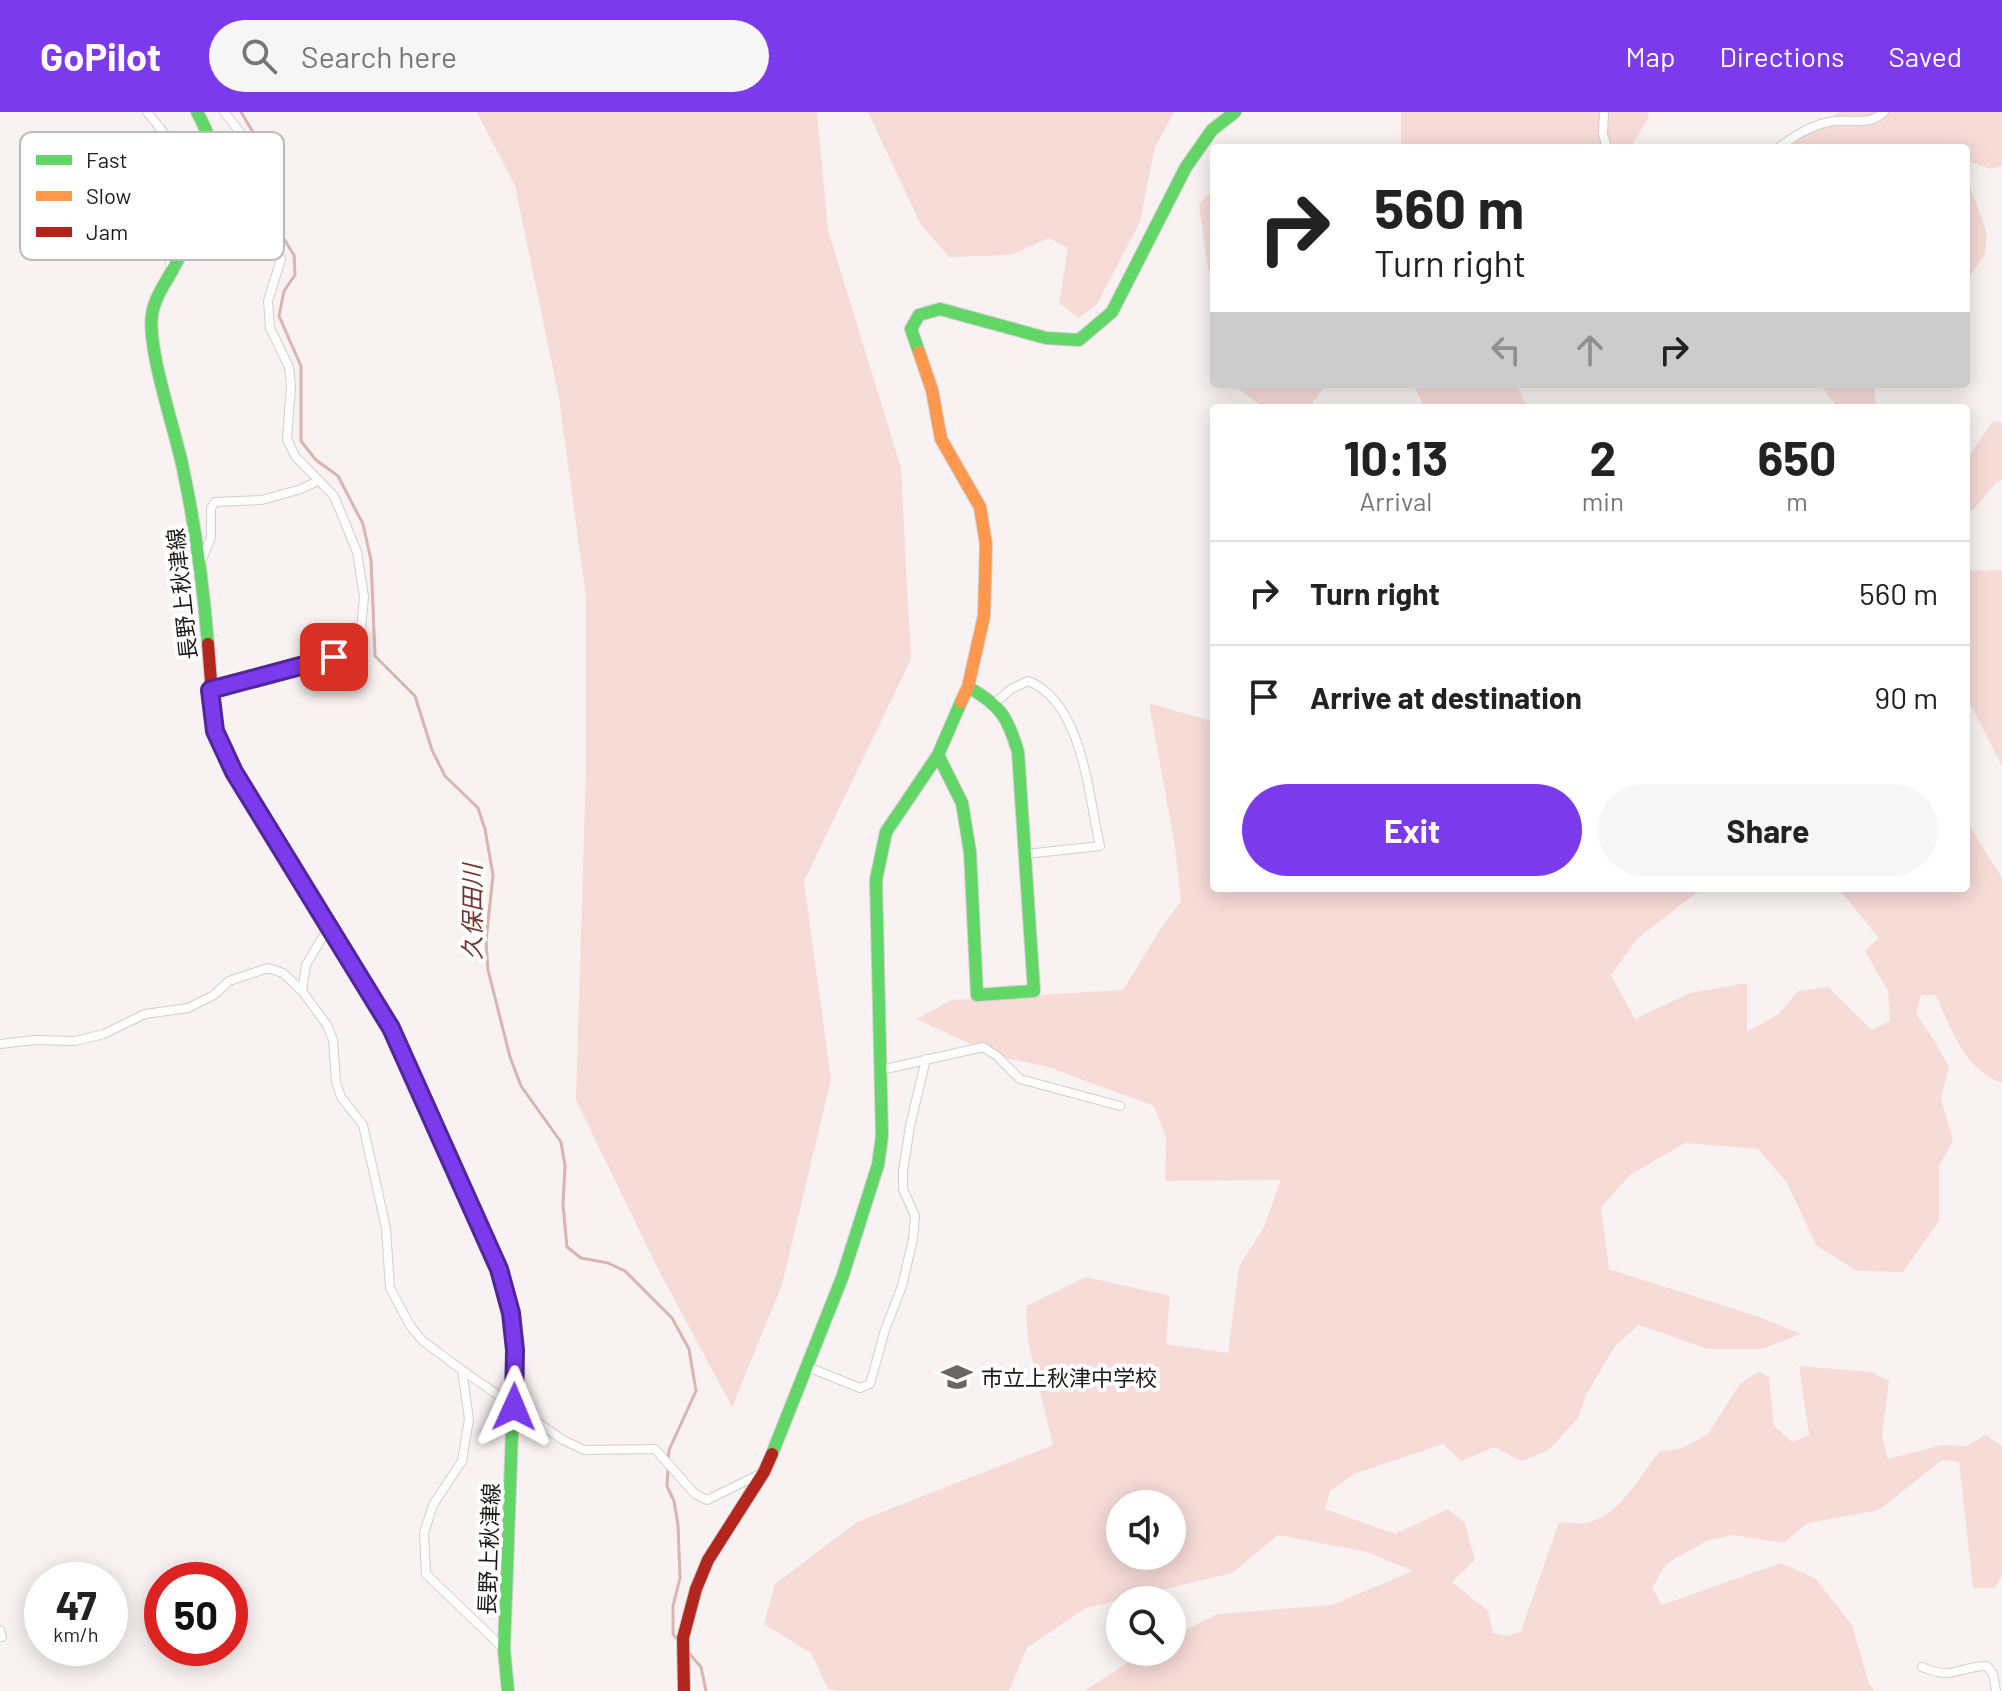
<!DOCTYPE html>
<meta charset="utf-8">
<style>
body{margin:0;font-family:Barlow,"Noto Sans JP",sans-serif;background:#f6f6f6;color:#222;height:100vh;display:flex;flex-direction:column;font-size:30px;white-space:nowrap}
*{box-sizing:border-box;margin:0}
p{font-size:26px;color:#767676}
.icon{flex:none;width:44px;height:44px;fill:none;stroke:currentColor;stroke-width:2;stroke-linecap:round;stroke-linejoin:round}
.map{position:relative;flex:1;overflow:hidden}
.panel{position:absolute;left:1210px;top:292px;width:760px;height:488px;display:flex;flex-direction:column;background:#fff;border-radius:8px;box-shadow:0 4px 20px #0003}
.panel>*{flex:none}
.hud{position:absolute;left:1210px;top:32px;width:760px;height:244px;border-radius:8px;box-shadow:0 4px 20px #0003;background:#fff;color:#222;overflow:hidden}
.tools{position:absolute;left:1106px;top:1378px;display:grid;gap:16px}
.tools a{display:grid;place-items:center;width:80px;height:80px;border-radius:50%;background:#fff;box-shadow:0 4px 20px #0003;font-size:40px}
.speed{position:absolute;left:24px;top:1450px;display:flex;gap:16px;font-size:40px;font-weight:700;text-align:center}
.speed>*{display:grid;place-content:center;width:104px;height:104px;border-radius:50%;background:#fff;box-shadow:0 4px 20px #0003;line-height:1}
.speed small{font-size:20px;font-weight:400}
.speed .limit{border:12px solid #d22;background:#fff;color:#111}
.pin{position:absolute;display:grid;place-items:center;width:68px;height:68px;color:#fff;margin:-34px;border-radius:16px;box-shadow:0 4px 12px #0006}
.me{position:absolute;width:88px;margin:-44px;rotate:1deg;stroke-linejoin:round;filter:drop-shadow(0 0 6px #0008)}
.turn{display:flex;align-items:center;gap:28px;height:168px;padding:0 32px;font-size:36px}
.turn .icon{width:104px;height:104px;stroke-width:2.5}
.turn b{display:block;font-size:56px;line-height:68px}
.lanes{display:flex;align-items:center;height:76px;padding:0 32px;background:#0003;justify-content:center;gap:40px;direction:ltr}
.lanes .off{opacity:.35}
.eta{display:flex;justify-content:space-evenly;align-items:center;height:136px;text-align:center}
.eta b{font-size:48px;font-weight:700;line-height:56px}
.cta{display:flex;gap:16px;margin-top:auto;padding:16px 32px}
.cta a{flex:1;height:92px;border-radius:48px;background:#7c3aed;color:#fff;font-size:32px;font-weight:700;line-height:92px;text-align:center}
.cta a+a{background:#f6f6f6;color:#222}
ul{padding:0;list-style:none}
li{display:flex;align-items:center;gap:24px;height:104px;padding:0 32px;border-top:2px solid #e0e0e0}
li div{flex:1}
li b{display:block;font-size:30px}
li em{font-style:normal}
header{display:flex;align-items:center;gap:48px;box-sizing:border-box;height:112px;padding:0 40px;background:#7c3aed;color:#fff}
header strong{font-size:38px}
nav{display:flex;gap:44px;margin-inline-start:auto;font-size:28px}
.search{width:560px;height:72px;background:#f6f6f6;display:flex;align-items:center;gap:20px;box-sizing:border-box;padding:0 28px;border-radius:44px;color:#767676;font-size:30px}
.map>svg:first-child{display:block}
.green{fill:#f6dbd7;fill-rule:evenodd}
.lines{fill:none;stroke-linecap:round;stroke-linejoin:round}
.stream{stroke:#d8b5b0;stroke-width:3}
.street-casing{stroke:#d2cecd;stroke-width:10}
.fast-casing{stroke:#d2cecd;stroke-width:14}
.slow-casing{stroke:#d2cecd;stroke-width:14}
.jam-casing{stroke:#d2cecd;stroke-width:14}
.street{stroke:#fefdfd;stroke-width:8}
.fast{stroke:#63d668;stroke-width:12}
.slow{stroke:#ff974d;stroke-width:12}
.jam{stroke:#b3261e;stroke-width:12}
.route-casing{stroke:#51269a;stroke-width:20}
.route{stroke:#7c3aed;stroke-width:14}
.labels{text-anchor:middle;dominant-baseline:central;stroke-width:8;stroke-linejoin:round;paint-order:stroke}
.street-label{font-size:22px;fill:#1d1a19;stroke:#fff}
.poi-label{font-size:22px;fill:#1d1a19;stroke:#fff;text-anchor:start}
.water-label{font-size:24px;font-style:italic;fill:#72352f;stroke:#fff}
.key{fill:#fff;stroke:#bbbaba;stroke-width:2}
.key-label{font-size:22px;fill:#1d1a19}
</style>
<header>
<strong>GoPilot</strong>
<div class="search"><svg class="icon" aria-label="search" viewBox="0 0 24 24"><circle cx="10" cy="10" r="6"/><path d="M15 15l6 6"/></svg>Search here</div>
<nav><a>Map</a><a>Directions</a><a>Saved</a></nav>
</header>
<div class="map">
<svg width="2002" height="1579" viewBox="0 0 2002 1579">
<rect width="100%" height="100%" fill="#f8f3f2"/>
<g class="green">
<path d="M477,0H817L828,118L901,356L911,547L804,769L831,967L782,1173L732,1295L657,1155L576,988L586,656V486L559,286L515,74Z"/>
<path d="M868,0H1174L1155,35L1140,110L1097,192L1079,206L1059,191L1068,136L1049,126L1011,143L949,145L921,113Z"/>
<path d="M1401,0H1648L1649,5L1630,36H1401Z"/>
<path d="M1840,0H2002V54L1991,57L1971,50L1969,72L1987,121L1985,142L1968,167L1966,36H1781L1784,31Z"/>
<path d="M1214,77V169L1208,157L1199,92Z"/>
<path d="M1232,272H1326L1309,296H1264Z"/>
<path d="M1413,272H1516L1528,296H1425Z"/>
<path d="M1820,272H1874L1876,296H1838Z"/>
<path d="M1993,309L2002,311V368L1997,370L1972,399L1966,394V348Z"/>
<path d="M2002,458V654L1966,584V459Z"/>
<path d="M1149,591L1214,610V776H1698L1700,778L1638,826L1611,863L1635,907L1690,881L1747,871V920L1779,902L1798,879L1828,875L1872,918L1890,909L1888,879L1865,839L1879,826L1838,776H1966V708L2002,766V971C1965,958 1950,916 1936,883H1921L1916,902L1932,925L1949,955L1941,986L1953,1029L1939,1054V1109L1903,1160L1857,1159L1817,1134L1787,1071L1758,1037L1685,1031L1630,1063L1601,1095L1609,1157L1762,1206L1801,1222L1762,1237H1707L1639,1213L1615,1234L1586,1283L1578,1306L1549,1338L1521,1349L1494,1335L1461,1349L1443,1332L1354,1362L1330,1379L1325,1397L1395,1422L1448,1397L1465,1411L1475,1448L1452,1470L1488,1499L1493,1521L1508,1524L1521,1519L1559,1410C1567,1410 1577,1412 1585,1411C1618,1406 1640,1364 1659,1340L1683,1336L1708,1322L1740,1272L1759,1259L1769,1265L1774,1314L1792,1330L1809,1323L1799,1254L1872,1260L1889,1269L1882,1324L1888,1347L1942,1333L1966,1334L1986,1323L2002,1334V1463L1995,1476H1973L1959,1350L1942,1348L1879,1398L1808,1411L1783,1431L1733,1423L1706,1429L1666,1452L1652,1476L1662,1493L1781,1451L1815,1466L1852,1513L1869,1572L1875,1579H1084L1144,1540H1172V1525L1217,1502L1332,1493L1413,1459L1367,1440L1278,1423L1232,1461L1086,1496L1027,1536L1009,1579H839L828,1577L811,1541L764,1512L775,1472L857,1410L1053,1333L1028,1229L1026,1194L1086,1165L1170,1184L1166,1232L1228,1241L1239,1154L1263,1117L1281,1068L1165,1069L1166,1026L1154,994L1048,955L997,944L916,907L952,888L1123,878L1160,818L1181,789L1175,735ZM1120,1392H1172V1444H1120Z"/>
</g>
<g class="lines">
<g class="stream">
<path d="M241,0L260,32L268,92L276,114L294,143L295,163L284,179L279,204L301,254V329L316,348L338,364L363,412L371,448L375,544L415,584L432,638L445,664L478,696L485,717L493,763L486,829L488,858L510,945L521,974L561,1030L565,1054L563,1093L567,1135L581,1146L608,1151L625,1159L672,1206L689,1237L696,1279L669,1338L668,1349"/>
<path d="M668,1357L667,1374L674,1389L678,1413L680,1466L673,1494V1522L678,1529"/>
<path d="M688,1540L701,1555L706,1579"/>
</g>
<g class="street-casing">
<g id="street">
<path d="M147,0L173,32L179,69L166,106L171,158"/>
<path d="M1604,0L1603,22L1607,36"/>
<path d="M1778,36C1796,23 1812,12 1835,9C1854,7 1869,14 1884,0"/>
<path d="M201,450L211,425V396L215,390L262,388L301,377L318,369"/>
<path d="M210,578L359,539L364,485L357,440L334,384L295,344L287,327L291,275L289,255L270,216L268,189L281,147L254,97L246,40L240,20L224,0"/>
<path d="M996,590L1011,577L1028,569C1083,590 1088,683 1100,734L1026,742"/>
<path d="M302,879L306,853L328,816"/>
<path d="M0,932L35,928L75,929L104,922L145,902L188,896L214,883L229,869L268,856L283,861L302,879L327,913L333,928L336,970L341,985L363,1013L386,1116L390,1176L411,1215L423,1229L462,1258L469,1307L462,1349L433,1393L424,1421L426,1462L504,1537"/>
<path d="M881,958L983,935L997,944L1020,967L1120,994"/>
<path d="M808,1255L860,1276L870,1272L885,1218L902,1174L913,1127L915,1104L903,1077V1059L910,1014L926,947"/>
<path d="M462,1258L563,1328L584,1338L655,1337L695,1382L707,1388L760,1362"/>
<path d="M0,1518L2,1525"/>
<path d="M1922,1555C1955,1569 1958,1554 1987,1554L1993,1562L1996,1579"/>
</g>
</g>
<g class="fast-casing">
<g id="fast">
<path d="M197,0C205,15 215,35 213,52C211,89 189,126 172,159C164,173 154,187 152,203C147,236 174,315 182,352C195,412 203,471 208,532"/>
<path d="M919,240L911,217L919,203L940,197L1046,226L1079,228L1112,200L1186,55L1212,18L1235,0"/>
<path d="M938,643L962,691L970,740L977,883L1034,879L1018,640C1008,605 1000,593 968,575"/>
<path d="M500,1159L511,1201L515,1238L504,1537L508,1579"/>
<path d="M772,1342L842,1166L878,1053L882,1024L876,768L886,720L938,643L961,590"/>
</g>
</g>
<g class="slow-casing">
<g id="slow">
<path d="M919,240L932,278L941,327L980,395L986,432L984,504L968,575L961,590"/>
<path d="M319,799L391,916L500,1159"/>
</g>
</g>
<g class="jam-casing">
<g id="jam">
<path d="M208,532L215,619L234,660L272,727L296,759L319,799"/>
<path d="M684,1579L683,1526L696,1477L708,1448L764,1360L772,1342"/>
</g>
</g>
<use href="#street" class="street"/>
<use href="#fast" class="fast"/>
<use href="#slow" class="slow"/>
<use href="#jam" class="jam"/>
</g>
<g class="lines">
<g class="route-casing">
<path id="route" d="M334,545L210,578L215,619L234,660L391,916L499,1157L511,1201L515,1238L514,1295"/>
</g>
<use href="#route" class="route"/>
</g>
<defs>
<g id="school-bare" transform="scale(2.4)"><path d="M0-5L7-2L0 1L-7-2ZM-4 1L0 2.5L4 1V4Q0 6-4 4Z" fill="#6a6665" stroke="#fff" stroke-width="2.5" paint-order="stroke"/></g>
</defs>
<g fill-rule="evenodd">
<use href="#school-bare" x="957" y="1265"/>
</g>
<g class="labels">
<g class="street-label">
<text transform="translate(181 482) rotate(-96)">長野上秋津線</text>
<text transform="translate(488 1437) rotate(-88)">長野上秋津線</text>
</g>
<g class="poi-label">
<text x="981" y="1265">市立上秋津中学校</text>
</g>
<g class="water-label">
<text transform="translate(471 800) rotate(-90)">久保田川</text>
</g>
</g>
<rect x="20" y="20" width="264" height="128" rx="12" class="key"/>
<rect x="36" y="43" width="36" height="10" fill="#63d668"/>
<rect x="36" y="79" width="36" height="10" fill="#ff974d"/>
<rect x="36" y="115" width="36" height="10" fill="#b3261e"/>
<g class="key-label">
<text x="86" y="56">Fast</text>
<text x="86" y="92">Slow</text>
<text x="86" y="128">Jam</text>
</g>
</svg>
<div class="tools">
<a><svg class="icon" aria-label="sound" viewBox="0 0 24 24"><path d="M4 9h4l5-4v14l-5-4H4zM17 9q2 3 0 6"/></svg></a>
<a><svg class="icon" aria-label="search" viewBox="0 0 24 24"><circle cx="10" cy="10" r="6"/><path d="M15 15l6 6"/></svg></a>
</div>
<div class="speed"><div>47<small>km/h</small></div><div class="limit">50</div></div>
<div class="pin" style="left:334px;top:545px;background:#d93025"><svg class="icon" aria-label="arrive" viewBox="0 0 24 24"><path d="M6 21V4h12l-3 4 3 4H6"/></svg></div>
<svg class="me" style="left:514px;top:1295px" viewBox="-20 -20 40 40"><path d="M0-17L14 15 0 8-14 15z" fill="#7c3aed" stroke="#fff" stroke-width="4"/></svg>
<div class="hud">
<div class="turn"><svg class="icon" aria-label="right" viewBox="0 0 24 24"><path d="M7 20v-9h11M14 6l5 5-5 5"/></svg><div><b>560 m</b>Turn right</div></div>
<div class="lanes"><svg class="icon off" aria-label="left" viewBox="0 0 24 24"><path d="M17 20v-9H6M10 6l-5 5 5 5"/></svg><svg class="icon off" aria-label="ahead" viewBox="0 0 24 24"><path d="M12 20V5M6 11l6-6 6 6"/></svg><svg class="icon" aria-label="right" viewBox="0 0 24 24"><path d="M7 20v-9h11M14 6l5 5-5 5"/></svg></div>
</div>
<section class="panel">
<div class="eta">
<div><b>10:13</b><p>Arrival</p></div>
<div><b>2</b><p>min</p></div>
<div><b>650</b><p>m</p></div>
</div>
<ul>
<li><svg class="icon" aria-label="right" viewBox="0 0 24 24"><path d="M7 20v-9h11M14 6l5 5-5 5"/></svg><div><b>Turn right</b></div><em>560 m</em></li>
<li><svg class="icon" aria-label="arrive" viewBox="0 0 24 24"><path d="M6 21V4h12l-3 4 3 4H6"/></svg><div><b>Arrive at destination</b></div><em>90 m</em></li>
</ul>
<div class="cta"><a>Exit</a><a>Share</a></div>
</section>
</div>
